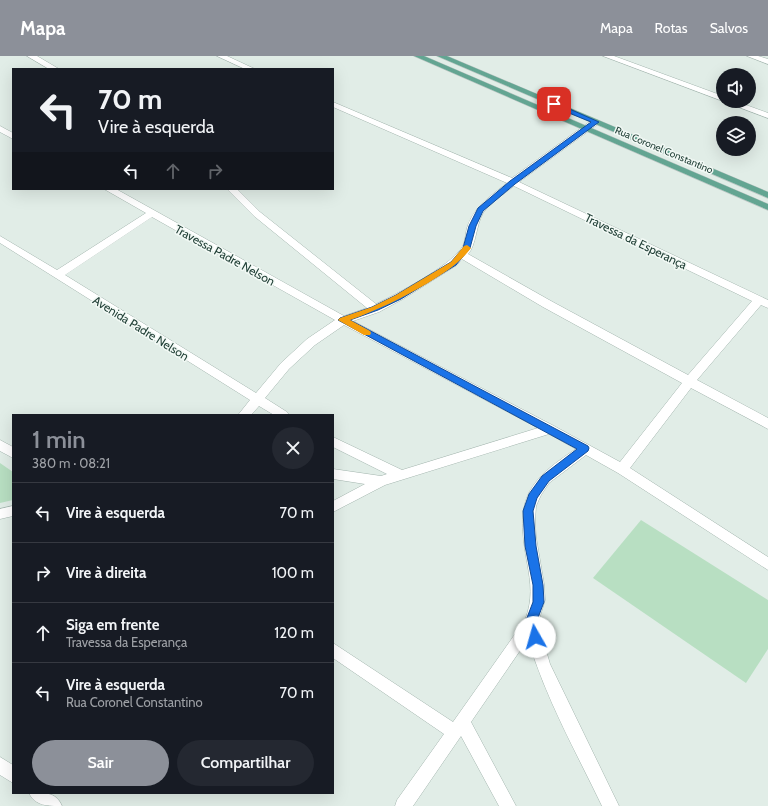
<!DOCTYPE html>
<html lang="pt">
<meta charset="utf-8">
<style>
body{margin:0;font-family:Cabin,sans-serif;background:#242831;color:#f1f3f6;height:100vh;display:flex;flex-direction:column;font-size:15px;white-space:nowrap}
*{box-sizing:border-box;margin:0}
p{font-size:13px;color:#9ea1a6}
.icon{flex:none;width:22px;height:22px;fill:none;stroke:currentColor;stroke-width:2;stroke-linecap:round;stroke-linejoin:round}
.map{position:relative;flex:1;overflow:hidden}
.side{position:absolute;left:12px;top:358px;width:322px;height:380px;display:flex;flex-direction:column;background:#171b24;border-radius:0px;box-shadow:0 4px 16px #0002}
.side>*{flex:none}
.top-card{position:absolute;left:12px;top:12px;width:322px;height:122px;border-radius:0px;box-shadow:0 4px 16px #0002;background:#171b24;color:#f1f3f6;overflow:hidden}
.controls{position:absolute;left:716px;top:12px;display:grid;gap:8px}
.controls a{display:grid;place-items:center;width:40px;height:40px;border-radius:50%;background:#171b24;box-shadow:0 4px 16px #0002;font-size:20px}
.pin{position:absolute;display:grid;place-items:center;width:34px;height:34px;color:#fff;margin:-17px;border-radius:8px;box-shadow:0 2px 6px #0006}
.me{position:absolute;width:44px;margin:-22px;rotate:353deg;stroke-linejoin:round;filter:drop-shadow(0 0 3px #0008)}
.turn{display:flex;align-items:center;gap:14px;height:84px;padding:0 20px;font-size:18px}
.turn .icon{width:52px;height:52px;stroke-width:2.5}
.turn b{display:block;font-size:28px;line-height:34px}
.lanes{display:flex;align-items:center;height:38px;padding:0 20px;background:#0003;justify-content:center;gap:20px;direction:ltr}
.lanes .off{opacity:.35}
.round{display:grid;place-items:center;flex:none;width:42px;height:42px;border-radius:21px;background:#242831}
.overview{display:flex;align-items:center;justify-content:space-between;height:68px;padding:0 20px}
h1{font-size:24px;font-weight:600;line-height:30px;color:#8c9099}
.primary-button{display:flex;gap:8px;margin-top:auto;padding:8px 20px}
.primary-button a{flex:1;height:46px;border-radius:24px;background:#8c9099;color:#fff;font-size:16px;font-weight:600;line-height:46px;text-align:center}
.primary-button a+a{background:#242831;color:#f1f3f6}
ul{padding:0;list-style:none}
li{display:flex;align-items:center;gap:12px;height:60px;padding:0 20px;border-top:1px solid #363941}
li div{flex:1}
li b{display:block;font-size:15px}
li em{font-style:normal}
header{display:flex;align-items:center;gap:24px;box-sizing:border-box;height:56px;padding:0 20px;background:#8c9099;color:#fff}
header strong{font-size:19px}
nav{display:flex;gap:22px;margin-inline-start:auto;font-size:14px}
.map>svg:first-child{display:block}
.green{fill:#b8dfc2}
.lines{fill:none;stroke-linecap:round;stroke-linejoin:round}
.minor-casing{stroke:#a3b5ae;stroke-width:1}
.major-casing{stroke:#c1c9c7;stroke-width:1}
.minor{fill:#fff;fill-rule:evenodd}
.major{fill:#63a592;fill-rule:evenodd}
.route{fill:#1a73e8;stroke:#114b97}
.slow{fill:#f59e0b}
.labels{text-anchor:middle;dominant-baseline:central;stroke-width:3;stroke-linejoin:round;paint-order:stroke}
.far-street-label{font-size:10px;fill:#203f36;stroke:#f2f9f5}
.street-label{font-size:12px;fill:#203f36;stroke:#f2f9f5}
</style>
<header>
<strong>Mapa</strong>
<nav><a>Mapa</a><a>Rotas</a><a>Salvos</a></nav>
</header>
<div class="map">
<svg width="768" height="750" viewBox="0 0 768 750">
<rect width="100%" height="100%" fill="#e1ede7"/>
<g class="green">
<path d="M0,407L13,416V444L0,447Z"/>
<path d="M641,464L768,544V593L746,627L593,522Z"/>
</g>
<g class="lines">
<g class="minor-casing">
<g id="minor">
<path d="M27,0H37L59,13H49Z"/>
<path d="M217,0H227L255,13H245Z"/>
<path d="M603,0H614L723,40V45H735L768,57V62Z"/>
<path d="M747,0H758L768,3V8Z"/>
<path d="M333,46L512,122L592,64H598L599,66L598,68L519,126L768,244V252L761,249L697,324L768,362V373L691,332L630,412L768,501V514L618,417L586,399L549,427L541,439L536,450L535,465L536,481L544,528L545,544L538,567L550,608L619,750H602C576,696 545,641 528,583L471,666L516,750H499L461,680L413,750H395L397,744L444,678L333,602V587L453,666L525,564C533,543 531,528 527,506C516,445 524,427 576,393L549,378L385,429L333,456V445L365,428L333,423V413L381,420L387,418L333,391V381L402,414L538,372L344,269L315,289L289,313L265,342L287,356L289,359H274L259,350L251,359H238L250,344L0,187V180L57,214L146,157L104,133H116L344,260L367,252L254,160L227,133H237L260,156L376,248C397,238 448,211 461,193C466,187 465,176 468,169C475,150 492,139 507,127L333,51ZM514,130L752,245L688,319L551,245L468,198C476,190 476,169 483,157C489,148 505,137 514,130ZM152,161L335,264L307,283L281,307L256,337L65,219ZM462,203L543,251L682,327L620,406L554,370L353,265L379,256L403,243L457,209Z"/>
<path d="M0,70L13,77V83L0,76Z"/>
<path d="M0,384L13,391V402L0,395Z"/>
<path d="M13,450V460L0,463V453Z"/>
<path d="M0,701L13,709V727L0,719Z"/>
<path d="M29,737C43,737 56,735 62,750C48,750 35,750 29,737Z"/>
</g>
</g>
<g class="major-casing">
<g id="major">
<path d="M414,0H424L768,148V154Z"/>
<path d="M437,0H447L768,136V142Z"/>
</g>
</g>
<use href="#minor" class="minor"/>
<use href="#major" class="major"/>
</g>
<path class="route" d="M552,47H556L599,66L515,128L483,155L476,170L470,192L456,209L401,243L378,254L350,264L588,390L589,392L588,395L549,425L537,442L533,455L536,490L543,529L544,546L536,567L540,581L539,585L535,586L531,585L525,567L533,546V529L525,490L523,455L529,438L542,420L577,393L338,264L340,262L372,251L396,239L451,206L463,192L469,170L478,152L510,125L591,66L552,50Z"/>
<path class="slow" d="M467,189L471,192C458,209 445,216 428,227C402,242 378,254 350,264L370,275L371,277L370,279H364L338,264L340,262L372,251L396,239L451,206L464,190Z"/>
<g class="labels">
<g class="far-street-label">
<text transform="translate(664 94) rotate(23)">Rua Coronel Constantino</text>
</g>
<g class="street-label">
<text transform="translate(636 185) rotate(26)">Travessa da Esperança</text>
<text transform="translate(225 199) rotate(29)">Travessa Padre Nelson</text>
<text transform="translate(141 272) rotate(32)">Avenida Padre Nelson</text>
</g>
</g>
</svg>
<div class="controls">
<a><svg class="icon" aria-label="sound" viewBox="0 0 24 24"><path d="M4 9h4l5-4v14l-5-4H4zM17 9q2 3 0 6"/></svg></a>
<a><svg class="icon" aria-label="layers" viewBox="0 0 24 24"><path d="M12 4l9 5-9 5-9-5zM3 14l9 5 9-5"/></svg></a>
</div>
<div class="pin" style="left:554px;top:48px;background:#d93025"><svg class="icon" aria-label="arrive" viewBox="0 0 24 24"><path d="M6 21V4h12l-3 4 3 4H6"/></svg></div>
<svg class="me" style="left:535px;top:581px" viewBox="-20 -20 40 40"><circle r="19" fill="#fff"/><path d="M0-13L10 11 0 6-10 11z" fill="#1a73e8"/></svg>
<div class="top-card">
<div class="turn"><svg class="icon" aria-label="left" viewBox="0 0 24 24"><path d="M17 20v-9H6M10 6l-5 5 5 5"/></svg><div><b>70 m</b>Vire à esquerda</div></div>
<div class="lanes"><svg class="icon" aria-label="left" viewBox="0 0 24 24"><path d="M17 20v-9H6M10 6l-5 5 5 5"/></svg><svg class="icon off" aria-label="ahead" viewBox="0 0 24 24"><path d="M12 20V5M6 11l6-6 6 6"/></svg><svg class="icon off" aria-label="right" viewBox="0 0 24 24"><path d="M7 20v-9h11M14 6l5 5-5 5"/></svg></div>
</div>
<section class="side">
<div class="overview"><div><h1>1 min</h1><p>380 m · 08:21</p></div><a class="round"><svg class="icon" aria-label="close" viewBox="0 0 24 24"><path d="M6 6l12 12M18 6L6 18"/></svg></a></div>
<ul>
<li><svg class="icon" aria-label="left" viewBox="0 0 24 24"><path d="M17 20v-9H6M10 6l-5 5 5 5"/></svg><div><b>Vire à esquerda</b></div><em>70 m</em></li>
<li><svg class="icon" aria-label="right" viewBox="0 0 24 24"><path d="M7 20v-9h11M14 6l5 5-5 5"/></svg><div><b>Vire à direita</b></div><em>100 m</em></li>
<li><svg class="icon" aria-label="ahead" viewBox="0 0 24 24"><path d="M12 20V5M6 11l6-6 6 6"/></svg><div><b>Siga em frente</b><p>Travessa da Esperança</p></div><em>120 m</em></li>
<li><svg class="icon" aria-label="left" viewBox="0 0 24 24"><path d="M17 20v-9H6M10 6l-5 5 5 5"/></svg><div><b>Vire à esquerda</b><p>Rua Coronel Constantino</p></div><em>70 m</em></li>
</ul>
<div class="primary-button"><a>Sair</a><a>Compartilhar</a></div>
</section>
</div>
